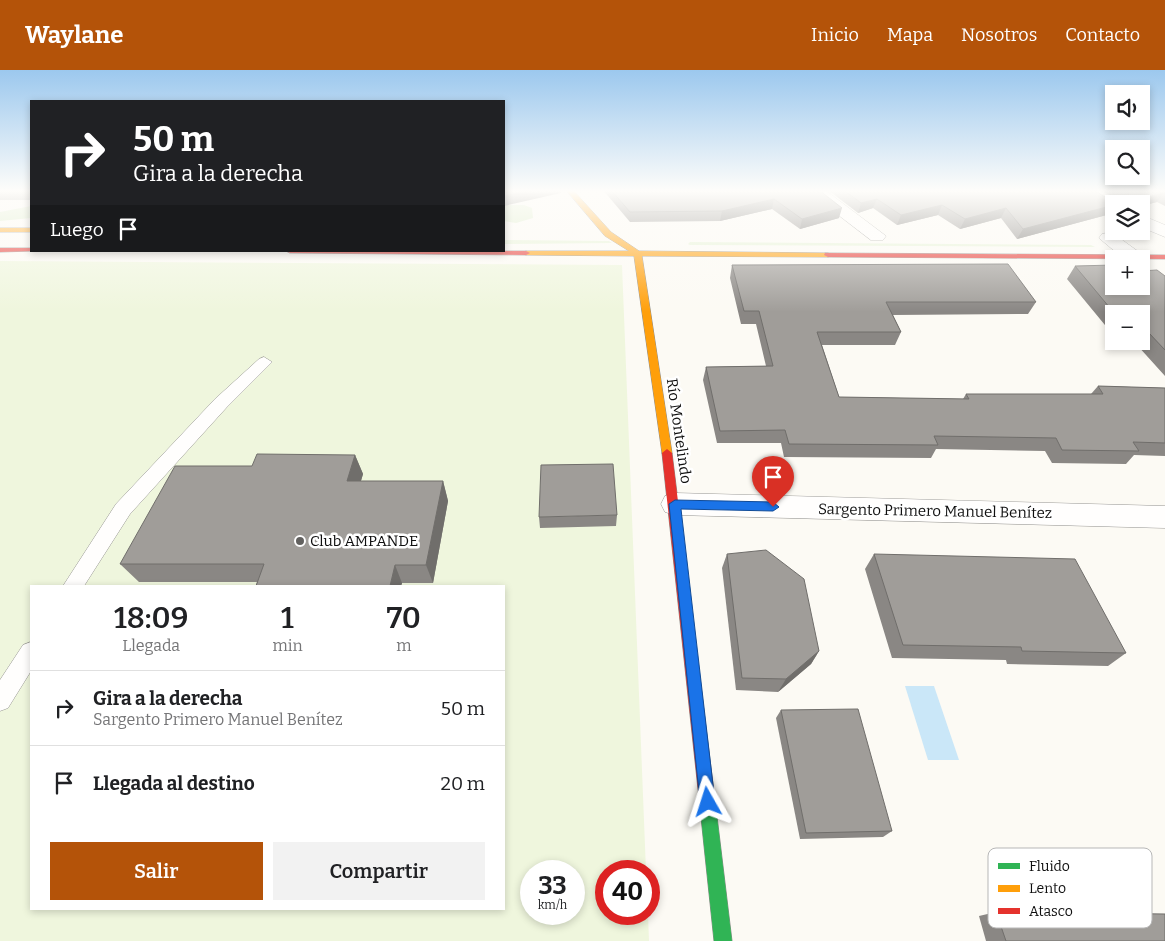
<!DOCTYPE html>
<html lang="es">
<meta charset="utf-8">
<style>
body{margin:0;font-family:Bitter,serif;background:#f2f2f2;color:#202124;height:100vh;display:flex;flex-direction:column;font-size:19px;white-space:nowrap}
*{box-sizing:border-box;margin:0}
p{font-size:16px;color:#757577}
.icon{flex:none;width:28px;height:28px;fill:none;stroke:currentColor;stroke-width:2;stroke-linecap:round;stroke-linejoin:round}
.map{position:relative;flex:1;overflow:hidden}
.sheet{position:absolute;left:30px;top:515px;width:475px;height:325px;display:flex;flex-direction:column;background:#fff;border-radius:0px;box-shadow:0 2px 8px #0003}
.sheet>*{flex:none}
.top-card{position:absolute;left:30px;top:30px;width:475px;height:152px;border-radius:0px;box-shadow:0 2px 8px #0003;background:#202124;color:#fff;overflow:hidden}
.tools{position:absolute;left:1105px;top:15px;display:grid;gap:10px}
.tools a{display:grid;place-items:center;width:45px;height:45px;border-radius:0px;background:#fff;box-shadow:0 2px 8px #0003;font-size:25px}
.speed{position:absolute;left:520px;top:790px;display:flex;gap:10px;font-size:25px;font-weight:700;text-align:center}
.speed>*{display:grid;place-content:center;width:65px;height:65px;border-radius:50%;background:#fff;box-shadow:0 2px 8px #0003;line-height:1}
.speed small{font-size:12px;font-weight:400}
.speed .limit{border:8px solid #d22;background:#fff;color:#111}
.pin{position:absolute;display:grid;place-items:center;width:42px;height:42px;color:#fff;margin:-51px -21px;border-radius:50% 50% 50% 0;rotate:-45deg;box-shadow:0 0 5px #0007}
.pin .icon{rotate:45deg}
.me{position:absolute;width:55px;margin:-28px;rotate:354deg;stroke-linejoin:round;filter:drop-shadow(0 0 4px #0008)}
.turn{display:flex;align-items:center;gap:18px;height:105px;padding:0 20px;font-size:22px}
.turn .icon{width:65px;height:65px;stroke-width:2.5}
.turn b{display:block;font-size:35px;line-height:42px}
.then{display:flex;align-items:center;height:48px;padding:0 20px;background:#0003;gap:10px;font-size:19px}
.eta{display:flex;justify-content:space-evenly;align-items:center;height:85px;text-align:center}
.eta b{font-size:30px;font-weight:600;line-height:35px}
.button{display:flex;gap:10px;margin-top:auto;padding:10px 20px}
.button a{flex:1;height:58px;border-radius:0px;background:#b45309;color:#fff;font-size:20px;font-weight:600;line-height:58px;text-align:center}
.button a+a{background:#f2f2f2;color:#202124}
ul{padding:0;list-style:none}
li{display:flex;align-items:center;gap:15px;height:75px;padding:0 20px;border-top:1px solid #e0e0e0}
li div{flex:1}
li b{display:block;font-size:19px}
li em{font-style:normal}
header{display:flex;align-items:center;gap:30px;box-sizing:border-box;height:70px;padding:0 25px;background:#b45309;color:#fff}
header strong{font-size:24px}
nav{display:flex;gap:28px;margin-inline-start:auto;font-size:18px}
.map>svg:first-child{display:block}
.green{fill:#e5f2d4}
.forest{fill:#d6eac1}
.pitch{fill:#eff6dd;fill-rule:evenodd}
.water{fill:#cae7f8}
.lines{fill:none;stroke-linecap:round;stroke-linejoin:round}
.lane-casing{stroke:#969592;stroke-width:1}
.street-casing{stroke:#969592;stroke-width:1}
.fast-casing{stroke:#8c8b89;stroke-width:1}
.slow-casing{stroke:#8c8b89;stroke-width:1}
.jam-casing{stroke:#8c8b89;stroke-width:1}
.lane{fill:#fffefd;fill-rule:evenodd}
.street{fill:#fffefd;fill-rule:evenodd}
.fast{fill:#30b455;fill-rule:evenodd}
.slow{fill:#ff9f0a;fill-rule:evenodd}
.jam{fill:#e5322d;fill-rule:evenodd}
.wall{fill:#8a8784}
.shaded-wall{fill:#706e6b}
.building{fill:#a09d99;stroke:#706e6b}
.route{fill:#1a73e8;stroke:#114b97}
.poi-dot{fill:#62615f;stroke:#fff;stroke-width:2}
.labels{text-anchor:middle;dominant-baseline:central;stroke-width:5;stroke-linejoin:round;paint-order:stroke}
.street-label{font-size:15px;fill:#0f0f0f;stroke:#fff}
.poi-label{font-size:15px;fill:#0f0f0f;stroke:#fff;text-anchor:start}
.key{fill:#fff;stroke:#b7b7b7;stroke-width:1}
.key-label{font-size:14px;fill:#0f0f0f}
</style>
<header>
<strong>Waylane</strong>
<nav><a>Inicio</a><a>Mapa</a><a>Nosotros</a><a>Contacto</a></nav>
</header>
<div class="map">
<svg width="1165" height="871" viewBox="0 0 1165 871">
<rect width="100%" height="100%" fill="#fcfaf4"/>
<g class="green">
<path d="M504,170L609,171L612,173L504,174Z"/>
<path d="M690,172L1091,175L1095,177L690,175L688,174Z"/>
</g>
<g class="forest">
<path d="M504,135H524L532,138L533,148L516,153L504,151Z"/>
<path d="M31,136V148L0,151V142Z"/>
</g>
<path class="pitch" d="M0,191L622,195L646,801H606V844H648L649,871H0ZM31,516H504V839H31ZM531,801H574V844H531Z"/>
<path class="water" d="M905,616H934L959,690H928Z"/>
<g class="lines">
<g class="lane-casing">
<g id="lane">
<path d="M264,287L272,292L227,337L130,444L84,516H63L116,434L215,329L259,289Z"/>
<path d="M31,572V601L8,638L0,641V610L23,575Z"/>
</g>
</g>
<g class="street-casing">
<g id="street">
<path d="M806,120H825L886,166L883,170H871Z"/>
<path d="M1141,145L1165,155V167L1141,157Z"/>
<path d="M1108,163L1114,164L1143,185L1146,189L1143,193L1141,189H1124L1099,168L1102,164Z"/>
<path d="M675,423L1165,436V458L675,445L665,442L661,434L665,426Z"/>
</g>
</g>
<g class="fast-casing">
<path id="fast" d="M708,730L713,733L716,738L732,871H714L700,738L703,733Z"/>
</g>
<g class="slow-casing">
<g id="slow">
<path d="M566,120H573L611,162L639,181L828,183L832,185L828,187L642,186L672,383L671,386H663L662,383L634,186L526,185L522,183L526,181H629L605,166Z"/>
<rect x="0" y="158" width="31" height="4"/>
</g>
</g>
<g class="jam-casing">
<g id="jam">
<path d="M0,178H31V181H34L0,182Z"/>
<path d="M286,181H526L530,183L526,185L290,183Z"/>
<path d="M825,183L1165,185V189L828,187L824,185Z"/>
<path d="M667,379L672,383L716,738L713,743L708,746L703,743L700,738L662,383Z"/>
</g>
</g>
<use href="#lane" class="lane"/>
<use href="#street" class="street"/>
<use href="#fast" class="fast"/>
<use href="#slow" class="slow"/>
<use href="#jam" class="jam"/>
</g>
<g class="wall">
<rect x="0" y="120" width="31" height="10"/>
<path d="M603,120H819L839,148L800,159L772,139L720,151L630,152Z"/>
<path d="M828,120H1094L1113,132H1118L1119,131L1101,120H1165V136L1157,132L1141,136V134L1114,135V143L1017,169L1001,148L960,159L938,145L897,155L873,138L858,143Z"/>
<path d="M732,195L1036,232L1028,244L893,245L901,262L895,275H822L839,327L963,329L966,324H1091L1098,316L1165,318V386L1134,385L1126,394L1052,393L1045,381L936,379L931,388L784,387L781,373H717L703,310L706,297L766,296L756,254H741L730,208Z"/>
<path d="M1075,196L1114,216L1165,206V306L1137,275H1120L1118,271H1141V244H1114V266L1067,209Z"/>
<path d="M355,385L363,404L361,411H443L448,431L433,513H402L401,516H256L257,512H139L120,494L252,396Z"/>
<path d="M617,445L616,456L540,458L539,447Z"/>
<path d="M727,484L819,581L811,594L778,622L736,620L722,498Z"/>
<path d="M874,484L1126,583L1108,596L1007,594L1006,590L892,588L865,499Z"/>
<path d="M781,640L892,761L883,767L800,769L776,648Z"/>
<path d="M996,842L1165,871H986L979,846Z"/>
</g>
<g class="shaded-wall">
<path d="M531,120H561V123L504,136V126Z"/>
<path d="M1164,123L1157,132L1141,136V134H1120Z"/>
<path d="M774,129L772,139L720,151L722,141Z"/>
<path d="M877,129L873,138L858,143L861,133Z"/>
<path d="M942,135L938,145L897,155L901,145Z"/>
<path d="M1114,135V143L1017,169L1023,159Z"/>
<path d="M842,138L839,148L800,159L802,149Z"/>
<path d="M1006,138L1001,148L960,159L965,149Z"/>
<path d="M355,385L363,404L355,430L347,411Z"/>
<path d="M443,411L448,431L433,513L426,495Z"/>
<path d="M395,495L402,513L401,516H390Z"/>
<path d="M819,581L811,594L778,622L786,609Z"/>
</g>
<g class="building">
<path d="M504,120H531L504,126Z"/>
<path d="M611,120H819L842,138L802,149L774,129L722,141L630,142Z"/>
<path d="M844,120H1094L1113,132L1121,133L1122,126H1129L1128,123L1123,120H1165V123H1164L1120,134H1114V135L1023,159L1006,138L965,149L942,135L901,145L877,129L861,133Z"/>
<path d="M1008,194L1036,232H886L901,262H817L839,327L969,329L966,324H1103L1098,316L1165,318V373L1133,372L1139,381L1062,380L1056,368L934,366L938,375L789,374L785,360L720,361L706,297L773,296L759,241H744L732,195Z"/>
<path d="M1114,195V216H1141V201L1157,200L1165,206V280L1148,262H1141V244H1115L1075,196Z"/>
<path d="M257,384L355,385L347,411H443L426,495H395L390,516H256L264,494H120L175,396H252Z"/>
<path d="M613,394L617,445L539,447L541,395Z"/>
<path d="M766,480L804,509L819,581L786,609L742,608L727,484Z"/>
<path d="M874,484L1075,489L1126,583L1022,581L1021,577L903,575Z"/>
<path d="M858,639L892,761L806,763L781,640Z"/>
<path d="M996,842L1165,844V871H1006Z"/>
</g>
<linearGradient id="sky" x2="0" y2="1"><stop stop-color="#9cc8ee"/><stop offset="0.5" stop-color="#fefdfa"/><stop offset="1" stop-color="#fefdfa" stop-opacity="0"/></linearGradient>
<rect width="1165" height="242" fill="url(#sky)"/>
<path class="route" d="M675,430L773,432L779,437L773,441L681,439L715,732L713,738L708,740L702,738L700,732L669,434Z"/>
<circle class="poi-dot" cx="300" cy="471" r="5"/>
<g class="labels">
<g class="street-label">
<text transform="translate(679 361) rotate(82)">Río Montelindo</text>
<text transform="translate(935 441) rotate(1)">Sargento Primero Manuel Benítez</text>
</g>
<g class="poi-label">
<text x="310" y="471">Club AMPANDE</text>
</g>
</g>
<rect x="988" y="778" width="164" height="80" rx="8" class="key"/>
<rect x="998" y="793" width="22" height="6" fill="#30b455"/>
<rect x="998" y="815" width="22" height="7" fill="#ff9f0a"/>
<rect x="998" y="838" width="22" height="6" fill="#e5322d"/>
<g class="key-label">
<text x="1029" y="801">Fluido</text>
<text x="1029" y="823">Lento</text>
<text x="1029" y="846">Atasco</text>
</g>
</svg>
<div class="tools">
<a><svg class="icon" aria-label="sound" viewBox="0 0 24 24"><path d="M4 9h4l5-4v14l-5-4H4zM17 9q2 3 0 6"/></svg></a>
<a><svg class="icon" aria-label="search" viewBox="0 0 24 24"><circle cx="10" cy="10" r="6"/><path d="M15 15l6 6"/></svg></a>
<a><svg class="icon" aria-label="layers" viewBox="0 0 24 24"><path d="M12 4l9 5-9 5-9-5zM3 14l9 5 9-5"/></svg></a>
<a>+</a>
<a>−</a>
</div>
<div class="speed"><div>33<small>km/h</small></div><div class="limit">40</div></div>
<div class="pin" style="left:773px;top:437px;background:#d93025"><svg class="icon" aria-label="arrive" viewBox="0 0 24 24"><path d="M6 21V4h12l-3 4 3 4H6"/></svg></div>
<svg class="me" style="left:708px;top:732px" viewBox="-20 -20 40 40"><path d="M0-17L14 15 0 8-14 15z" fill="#1a73e8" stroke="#fff" stroke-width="4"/></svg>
<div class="top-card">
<div class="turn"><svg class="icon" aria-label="right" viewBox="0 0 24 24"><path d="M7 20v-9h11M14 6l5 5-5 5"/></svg><div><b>50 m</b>Gira a la derecha</div></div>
<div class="then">Luego<svg class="icon" aria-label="arrive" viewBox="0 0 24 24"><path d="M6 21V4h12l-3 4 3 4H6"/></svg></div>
</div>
<section class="sheet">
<div class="eta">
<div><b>18:09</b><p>Llegada</p></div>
<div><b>1</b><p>min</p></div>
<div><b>70</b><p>m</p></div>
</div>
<ul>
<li><svg class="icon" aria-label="right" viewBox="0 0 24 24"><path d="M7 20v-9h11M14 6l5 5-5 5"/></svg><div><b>Gira a la derecha</b><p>Sargento Primero Manuel Benítez</p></div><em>50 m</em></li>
<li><svg class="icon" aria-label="arrive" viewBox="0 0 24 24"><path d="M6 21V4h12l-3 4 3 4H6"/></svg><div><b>Llegada al destino</b></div><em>20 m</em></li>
</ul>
<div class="button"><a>Salir</a><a>Compartir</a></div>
</section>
</div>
